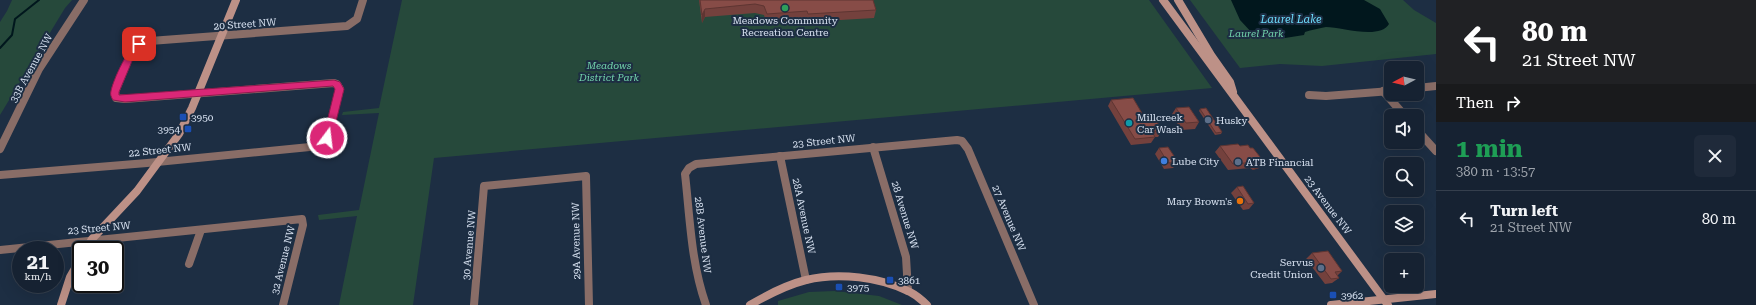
<!DOCTYPE html>
<meta charset="utf-8">
<style>
body{margin:0;font-family:"Roboto Serif",serif;background:#1f2a3a;color:#f1f3f6;height:100vh;display:flex;flex-direction:column;font-size:15px;white-space:nowrap}
*{box-sizing:border-box;margin:0}
p{font-size:13px;color:#9ea4ac}
.icon{flex:none;width:22px;height:22px;fill:none;stroke:currentColor;stroke-width:2;stroke-linecap:round;stroke-linejoin:round}
.map{position:relative;flex:1;overflow:hidden}
.details{display:flex;flex-direction:column;background:#162232;width:320px}
.details>*{flex:none}
.top-card{background:#202124;color:#fff;overflow:hidden}
.needle{width:26px;rotate:263deg}
.fabs{position:absolute;left:1384px;top:61px;display:grid;gap:8px}
.fabs a{display:grid;place-items:center;width:40px;height:40px;border-radius:6px;background:#162232;box-shadow:0 4px 16px #0002,0 0 0 1px #353f4d;font-size:20px}
.speed{position:absolute;left:12px;top:241px;display:flex;gap:8px;font-size:20px;font-weight:700;text-align:center}
.speed>*{display:grid;place-content:center;width:52px;height:52px;border-radius:50%;background:#162232;box-shadow:0 4px 16px #0002,0 0 0 1px #353f4d;line-height:1}
.speed small{font-size:10px;font-weight:400}
.speed .limit{border:2px solid #111;border-radius:6px;background:#fff;color:#111}
.pin{position:absolute;display:grid;place-items:center;width:34px;height:34px;color:#fff;margin:-17px;border-radius:8px;box-shadow:0 2px 6px #0006}
.me{position:absolute;width:44px;margin:-22px;rotate:15deg;stroke-linejoin:round;filter:drop-shadow(0 0 3px #0008)}
.turn{display:flex;align-items:center;gap:14px;height:84px;padding:0 20px;font-size:18px}
.turn .icon{width:52px;height:52px;stroke-width:2.5}
.turn b{display:block;font-size:28px;line-height:34px}
.then{display:flex;align-items:center;height:38px;padding:0 20px;background:#0003;gap:8px;font-size:15px}
.round{display:grid;place-items:center;flex:none;width:42px;height:42px;border-radius:6px;background:#1f2a3a}
.overview{display:flex;align-items:center;justify-content:space-between;height:68px;padding:0 20px}
h1{font-size:24px;font-weight:700;line-height:30px;color:#1e9e55}
ul{padding:0;list-style:none}
li{display:flex;align-items:center;gap:12px;height:56px;padding:0 20px;border-top:1px solid #353f4d}
li div{flex:1}
li b{display:block;font-size:15px}
li em{font-style:normal}
main{display:flex;flex:1;min-height:0}
.map>svg:first-child{display:block}
.green{fill:#26493b}
.water{fill:#01171d}
.lines{fill:none;stroke-linecap:round;stroke-linejoin:round}
.stream{stroke:#01171d;stroke-width:2}
.street{stroke:#896d67;stroke-width:8}
.secondary{stroke:#bd9187;stroke-width:8}
.wall{fill:#74413d}
.shaded-wall{fill:#5e3532}
.building{fill:#874c47;stroke:#5e3532}
.route{fill:#db2777;stroke:#8e194d}
.leisure-dot{fill:#2e9e5b;stroke:#1d2e43;stroke-width:1.5}
.transit-dot{fill:#1a4fb4;stroke:#1d2e43;stroke-width:1.5}
.service-dot{fill:#5c6f8a;stroke:#1d2e43;stroke-width:1.5}
.culture-dot{fill:#0f9aa8;stroke:#1d2e43;stroke-width:1.5}
.shop-dot{fill:#3f7fe0;stroke:#1d2e43;stroke-width:1.5}
.food-dot{fill:#e8710a;stroke:#1d2e43;stroke-width:1.5}
.labels{text-anchor:middle;dominant-baseline:central;stroke-width:4;stroke-linejoin:round;paint-order:stroke}
.poi-label{font-size:10px;fill:#d9e3f2;stroke:#1d2e43;text-anchor:start}
.street-label{font-size:10px;fill:#d9e3f2;stroke:#1d2e43}
.park-label{font-size:10px;font-style:italic;fill:#73d5ac;stroke:#1d2e43}
.water-label{font-size:11px;font-style:italic;fill:#6dddfd;stroke:#1d2e43}
</style>
<main>
<div class="map">
<svg width="1436" height="305" viewBox="0 0 1436 305">
<rect width="100%" height="100%" fill="#1d2e43"/>
<g class="green">
<path d="M12,0H72L65,8L0,115V22L7,11Z"/>
<path d="M402,0H1149L1212,88L434,158L413,305H339L357,216L319,220L318,215L359,210L379,113L342,115L343,112L379,108Z"/>
<path d="M1190,0H1403L1414,10L1436,23V54L1322,66L1280,64L1240,68Z"/>
<path d="M835,291L879,296L902,305H778V301L809,292Z"/>
</g>
<path class="water" d="M1231,0H1364L1380,9L1389,24C1380,40 1341,27 1326,27C1320,28 1311,30 1305,32L1304,35L1285,38L1282,36L1269,34L1263,37L1253,34L1240,20Z"/>
<g class="lines">
<path class="stream" d="M0,48L12,35L15,19L39,0"/>
<g class="street">
<path d="M1417,88L1436,86"/>
<path d="M1383,91L1405,116"/>
<path d="M1309,95L1326,96L1391,91"/>
<path d="M1417,130L1436,151"/>
<path d="M873,147L906,257L908,291"/>
<path d="M0,149L39,69L84,0"/>
<path d="M780,156L806,280"/>
<path d="M0,175L147,163L320,146L327,138L340,89L337,84L334,83L125,99L116,98L115,92L131,53C135,46 142,42 150,41L347,26L357,19L363,0"/>
<path d="M0,250L302,219L303,225L283,305"/>
<path d="M189,264L201,230"/>
<path d="M474,305L484,186L586,176L589,305"/>
<path d="M706,305C691,263 690,218 685,174L689,168L696,164L957,140L962,141L968,149L1034,305"/>
</g>
<g class="secondary">
<path d="M1163,0L1388,305"/>
<path d="M1178,0L1211,55L1230,82L1233,92"/>
<path d="M86,250L92,239L137,191L179,134L192,108L236,0"/>
<path d="M61,305L70,277L81,258"/>
<path d="M750,305C767,295 786,285 806,280C838,272 881,277 910,292C916,295 922,300 927,305"/>
<path d="M1331,305L1436,294"/>
</g>
</g>
<g class="wall">
<path d="M699,0H873L876,10L874,18L807,22L806,19L766,22L764,15L755,13L705,17L702,23Z"/>
<path d="M1111,100L1146,120L1162,130L1158,137H1155L1151,143L1131,145L1108,106Z"/>
<path d="M1176,108L1199,122L1195,129L1181,130L1172,114Z"/>
<path d="M1200,109L1222,132L1221,134L1215,135L1199,111Z"/>
<path d="M1220,146H1240L1250,148L1264,162L1259,168L1253,170L1250,168L1228,170L1215,152Z"/>
<path d="M1159,148L1178,162L1173,168L1164,169L1155,154Z"/>
<path d="M1237,187L1254,203L1249,209L1243,210L1231,193Z"/>
<path d="M1312,253L1342,271L1337,276L1339,278L1332,283L1325,284L1306,259Z"/>
</g>
<g class="shaded-wall">
<path d="M705,9V17L702,23V15Z"/>
<path d="M1264,162L1259,168L1253,170L1258,164Z"/>
</g>
<g class="building">
<path d="M700,0H873L876,10L808,14L807,11L767,14L764,6L755,4L705,9L702,15Z"/>
<path d="M1133,98L1146,120L1155,119L1162,130L1152,132L1155,137L1135,139L1111,100Z"/>
<path d="M1189,107L1199,122L1186,123L1176,108Z"/>
<path d="M1206,108L1222,132L1216,133L1200,109Z"/>
<path d="M1238,144L1240,146L1248,145L1250,148H1253L1264,162L1258,164L1256,162L1233,164L1220,146Z"/>
<path d="M1168,147L1178,162L1168,163L1159,148Z"/>
<path d="M1243,186L1254,203L1248,204L1237,187Z"/>
<path d="M1328,251L1342,271L1335,272L1339,278L1331,279L1312,253Z"/>
</g>
<path class="route" d="M139,42L143,44L135,54L119,92V95L334,80L340,82L344,89L332,138L327,141L323,138L335,89L333,86L125,102L113,100C111,97 110,94 111,91C113,80 129,45 139,42Z"/>
<circle class="leisure-dot" cx="785" cy="8" r="4"/>
<g class="transit-dot">
<rect x="179" y="113" width="8" height="8" rx="2"/>
<rect x="184" y="125" width="8" height="8" rx="2"/>
<rect x="886" y="276" width="8" height="8" rx="2"/>
<rect x="835" y="283" width="8" height="8" rx="2"/>
<rect x="1329" y="291" width="8" height="8" rx="2"/>
</g>
<g class="service-dot">
<circle cx="1208" cy="120" r="4"/>
<circle cx="1238" cy="162" r="4"/>
<circle cx="1321" cy="268" r="4"/>
</g>
<circle class="culture-dot" cx="1129" cy="123" r="4"/>
<circle class="shop-dot" cx="1164" cy="161" r="4"/>
<circle class="food-dot" cx="1240" cy="201" r="4"/>
<g class="labels">
<g class="poi-label">
<text x="785" y="20" text-anchor="middle">Meadows Community<tspan x="785" dy="12">Recreation Centre</tspan></text>
<text x="191" y="117">3950</text>
<text x="1137" y="117">Millcreek<tspan x="1137" dy="12">Car Wash</tspan></text>
<text x="1216" y="120">Husky</text>
<text x="180" y="129" text-anchor="end">3954</text>
<text x="1172" y="161">Lube City</text>
<text x="1246" y="162">ATB Financial</text>
<text x="1232" y="201" text-anchor="end">Mary Brown's</text>
<text x="1313" y="262" text-anchor="end">Servus<tspan x="1313" dy="12">Credit Union</tspan></text>
<text x="898" y="280">3861</text>
<text x="847" y="287">3975</text>
<text x="1341" y="295">3962</text>
</g>
<g class="street-label">
<text transform="translate(245 24) rotate(-4)">20 Street NW</text>
<text transform="translate(31 68) rotate(-61)">33B Avenue NW</text>
<text transform="translate(824 141) rotate(-6)">23 Street NW</text>
<text transform="translate(160 150) rotate(-6)">22 Street NW</text>
<text transform="translate(1328 205) rotate(53)">23 Avenue NW</text>
<text transform="translate(905 215) rotate(73)">28 Avenue NW</text>
<text transform="translate(804 216) rotate(78)">28A Avenue NW</text>
<text transform="translate(1009 218) rotate(67)">27 Avenue NW</text>
<text transform="translate(99 228) rotate(-5)">23 Street NW</text>
<text transform="translate(703 235) rotate(83)">28B Avenue NW</text>
<text transform="translate(576 241) rotate(-91)">29A Avenue NW</text>
<text transform="translate(469 245) rotate(-85)">30 Avenue NW</text>
<text transform="translate(283 260) rotate(-76)">32 Avenue NW</text>
</g>
<g class="park-label">
<text x="1256" y="33">Laurel Park</text>
<text x="609" y="65">Meadows<tspan x="609" dy="12">District Park</tspan></text>
</g>
<g class="water-label">
<text x="1291" y="19">Laurel Lake</text>
</g>
</g>
</svg>
<div class="fabs">
<a><svg class="needle" viewBox="-14 -14 28 28"><path d="M0-13l5 13h-10z" fill="#e53935"/><path d="M0 13l5-13h-10z" fill="#9ea4ac"/></svg></a>
<a><svg class="icon" aria-label="sound" viewBox="0 0 24 24"><path d="M4 9h4l5-4v14l-5-4H4zM17 9q2 3 0 6"/></svg></a>
<a><svg class="icon" aria-label="search" viewBox="0 0 24 24"><circle cx="10" cy="10" r="6"/><path d="M15 15l6 6"/></svg></a>
<a><svg class="icon" aria-label="layers" viewBox="0 0 24 24"><path d="M12 4l9 5-9 5-9-5zM3 14l9 5 9-5"/></svg></a>
<a>+</a>
</div>
<div class="speed"><div>21<small>km/h</small></div><div class="limit">30</div></div>
<div class="pin" style="left:139px;top:44px;background:#d93025"><svg class="icon" aria-label="arrive" viewBox="0 0 24 24"><path d="M6 21V4h12l-3 4 3 4H6"/></svg></div>
<svg class="me" style="left:327px;top:138px" viewBox="-20 -20 40 40"><circle r="17" fill="#db2777" stroke="#fff" stroke-width="3"/><path d="M0-11L8 9 0 5-8 9z" fill="#fff"/></svg>
</div>
<section class="details">
<div class="top-card">
<div class="turn"><svg class="icon" aria-label="left" viewBox="0 0 24 24"><path d="M17 20v-9H6M10 6l-5 5 5 5"/></svg><div><b>80 m</b>21 Street NW</div></div>
<div class="then">Then<svg class="icon" aria-label="right" viewBox="0 0 24 24"><path d="M7 20v-9h11M14 6l5 5-5 5"/></svg></div>
</div>
<div class="overview"><div><h1>1 min</h1><p>380 m · 13:57</p></div><a class="round"><svg class="icon" aria-label="close" viewBox="0 0 24 24"><path d="M6 6l12 12M18 6L6 18"/></svg></a></div>
<ul>
<li><svg class="icon" aria-label="left" viewBox="0 0 24 24"><path d="M17 20v-9H6M10 6l-5 5 5 5"/></svg><div><b>Turn left</b><p>21 Street NW</p></div><em>80 m</em></li>
</ul>
</section>
</main>
